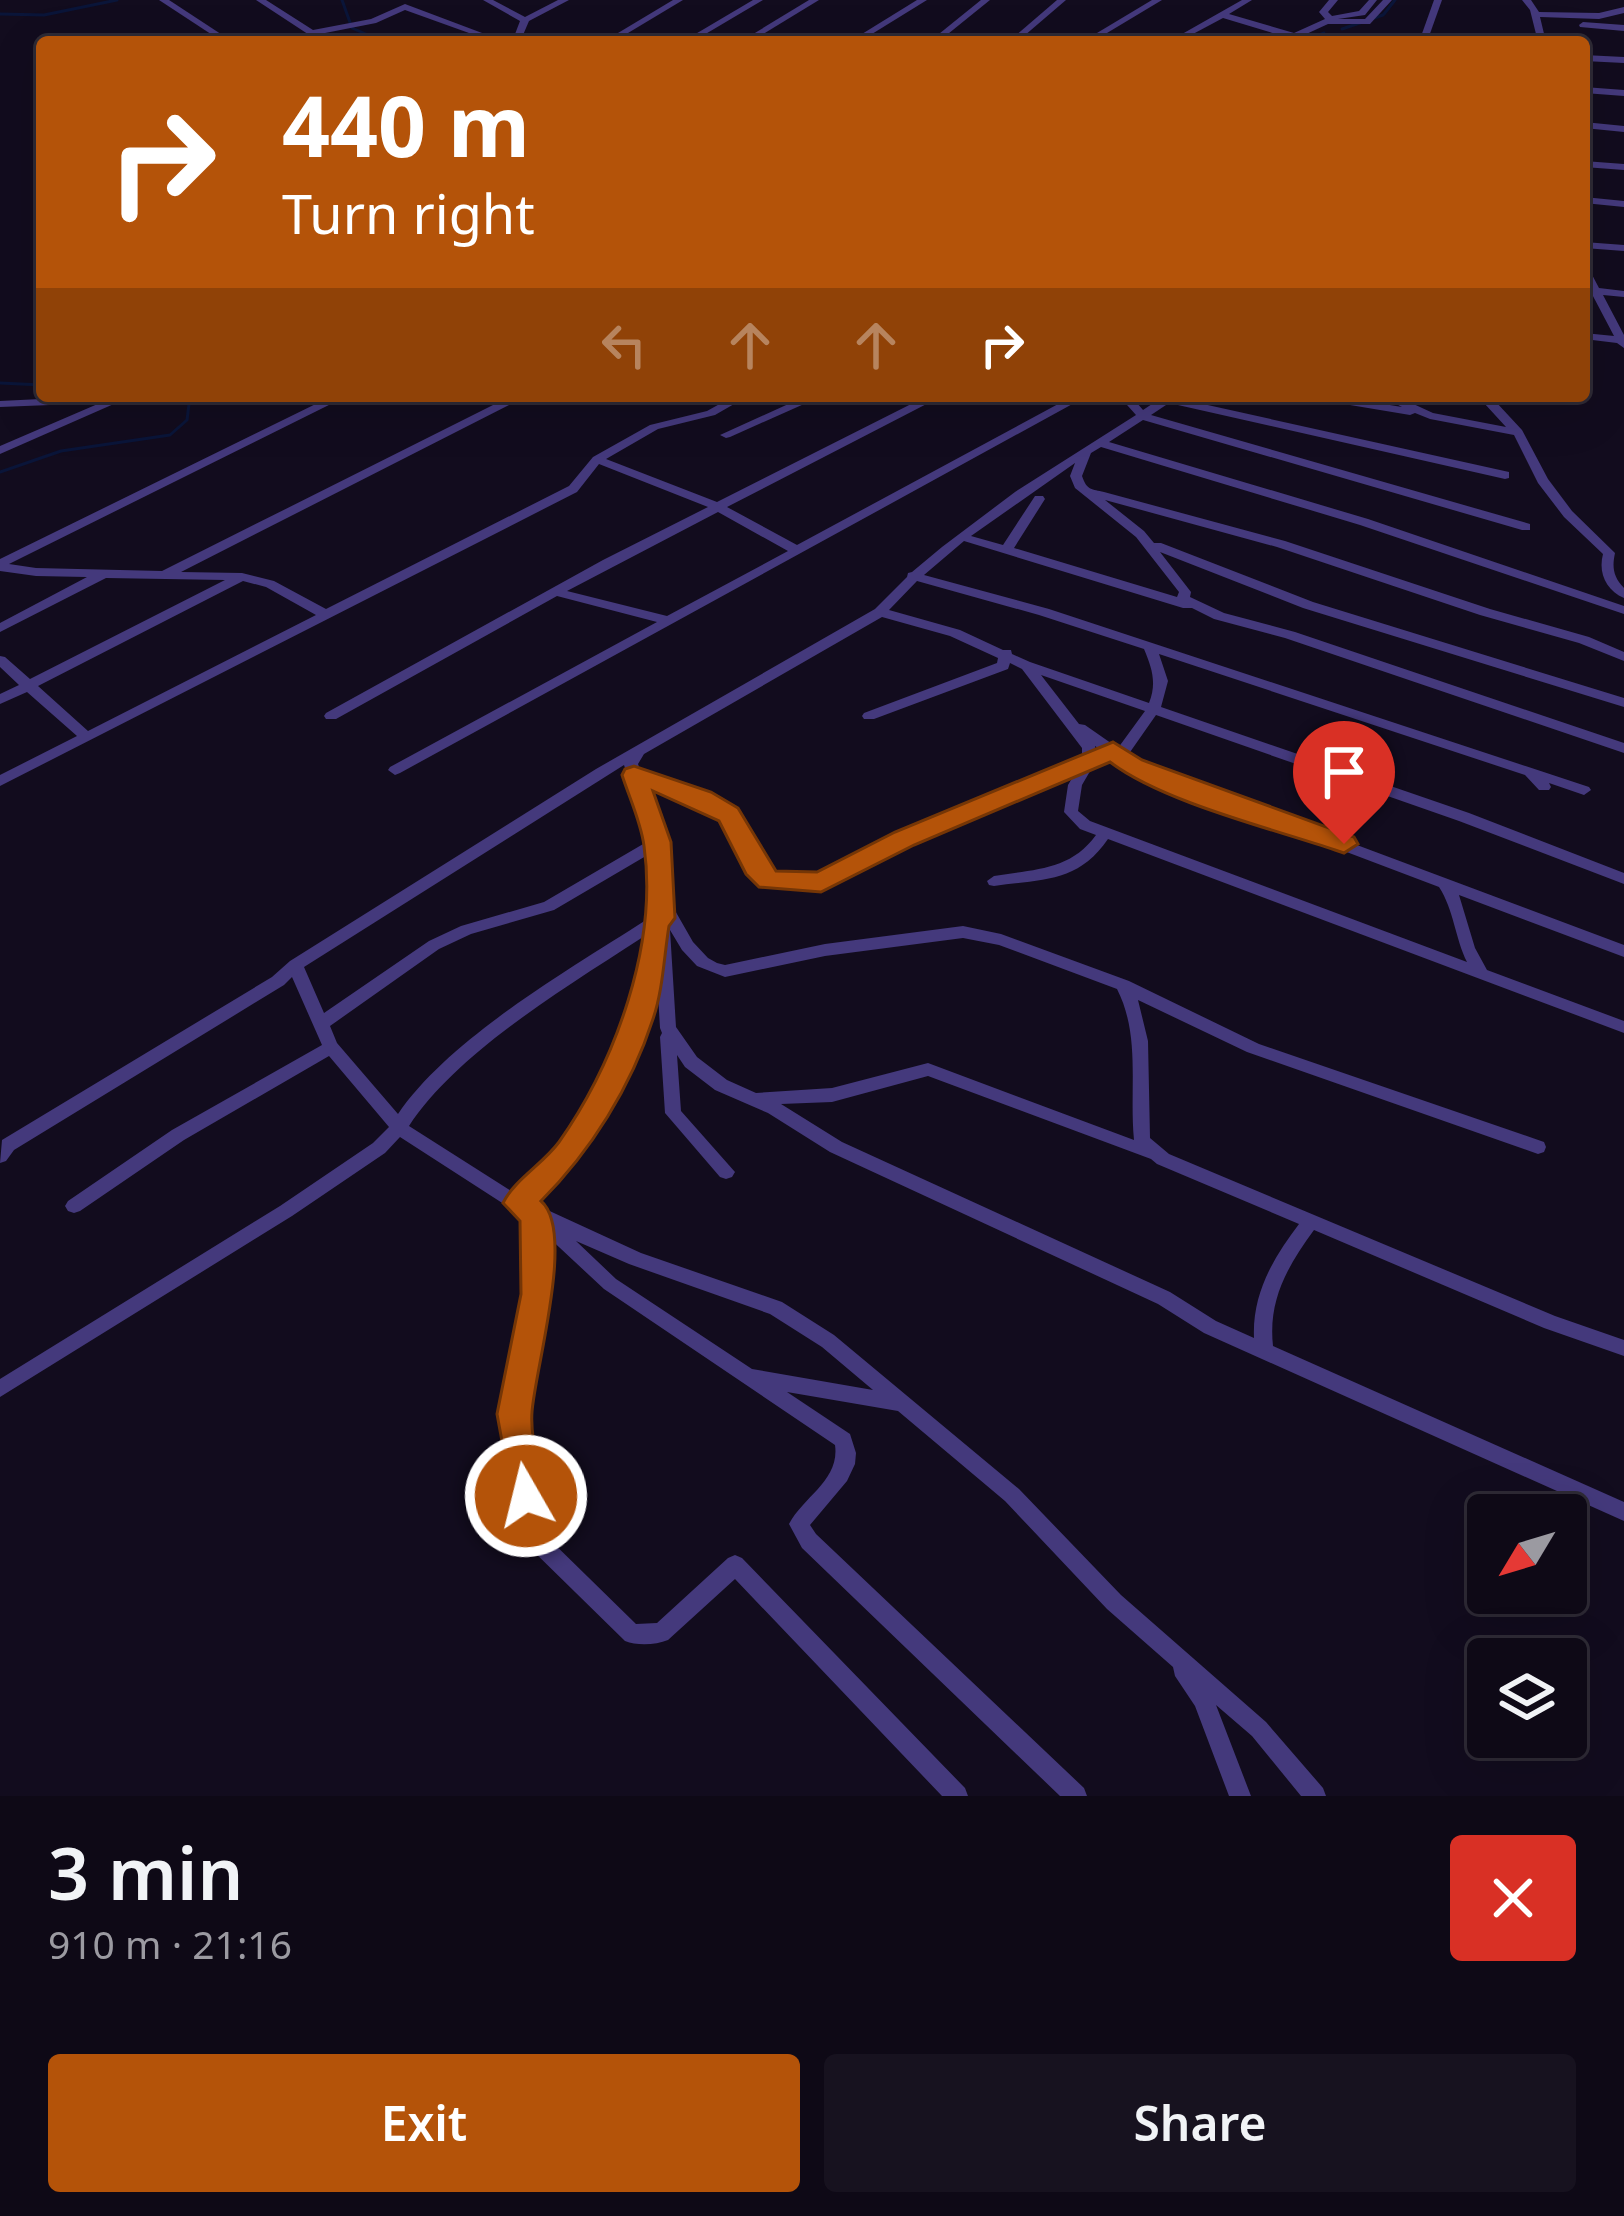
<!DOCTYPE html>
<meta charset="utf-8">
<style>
body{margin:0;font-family:"Noto Sans",sans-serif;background:#17121f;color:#f1f3f6;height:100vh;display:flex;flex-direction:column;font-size:45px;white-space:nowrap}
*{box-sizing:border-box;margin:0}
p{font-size:39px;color:#9b9aa1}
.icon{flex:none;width:66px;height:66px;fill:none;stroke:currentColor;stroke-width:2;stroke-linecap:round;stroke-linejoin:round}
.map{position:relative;height:1796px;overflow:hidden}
.details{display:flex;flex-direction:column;background:#0e0916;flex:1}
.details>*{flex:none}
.top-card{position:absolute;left:36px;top:36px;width:1554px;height:366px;border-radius:12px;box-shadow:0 12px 48px #0002,0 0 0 3px #2e2a35;background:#b45309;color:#fff;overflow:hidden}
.needle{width:78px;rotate:232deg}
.buttons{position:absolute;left:1467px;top:1494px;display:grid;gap:24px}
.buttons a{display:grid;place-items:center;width:120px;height:120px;border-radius:12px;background:#0e0916;box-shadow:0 12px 48px #0002,0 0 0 3px #2e2a35;font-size:60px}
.pin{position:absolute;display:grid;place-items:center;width:102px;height:102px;color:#fff;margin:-123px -51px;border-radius:50% 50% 50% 0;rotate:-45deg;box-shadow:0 0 12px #0007}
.pin .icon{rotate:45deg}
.me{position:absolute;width:132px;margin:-66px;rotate:352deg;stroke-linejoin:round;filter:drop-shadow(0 0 9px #0008)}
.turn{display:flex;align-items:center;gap:42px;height:252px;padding:0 48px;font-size:54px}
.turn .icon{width:156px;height:156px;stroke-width:2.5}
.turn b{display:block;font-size:84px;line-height:102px}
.lanes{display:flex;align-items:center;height:114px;padding:0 48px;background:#0003;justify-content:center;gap:60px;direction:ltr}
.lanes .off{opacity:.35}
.round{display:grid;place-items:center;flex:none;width:126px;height:126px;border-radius:12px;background:#17121f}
.summary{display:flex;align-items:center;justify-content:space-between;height:204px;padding:0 48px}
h1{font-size:72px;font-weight:600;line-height:90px}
.button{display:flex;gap:24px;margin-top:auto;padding:24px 48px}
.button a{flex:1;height:138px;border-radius:12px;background:#b45309;color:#fff;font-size:48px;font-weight:600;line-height:138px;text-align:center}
.button a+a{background:#17121f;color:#f1f3f6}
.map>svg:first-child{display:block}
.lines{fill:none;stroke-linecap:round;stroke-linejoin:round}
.stream{stroke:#0a1539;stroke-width:3}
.minor{fill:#44397c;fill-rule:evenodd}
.route{fill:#b45309;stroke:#753606;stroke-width:3}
</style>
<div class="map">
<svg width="1624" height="1796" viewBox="0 0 1624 1796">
<rect width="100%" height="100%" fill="#120c1e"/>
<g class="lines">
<g class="stream">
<path d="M342,0L352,28L384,42"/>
<path d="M0,14L44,15L117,0"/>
<path d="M1384,14L1395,0"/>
<path d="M1342,29L1383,15"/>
<path d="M1301,42L1324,33"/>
<path d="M0,383L42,385"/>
<path d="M0,472L61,451L170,435L187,420L190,396"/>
</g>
<g class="minor">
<path d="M159,0H169L233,42H223Z"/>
<path d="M256,0H266L313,30L371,19L405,4L506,42H494L405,10L376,23L320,34L330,42H320Z"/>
<path d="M483,0H493L525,17L558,0H569L529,21L520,42H512L520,21Z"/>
<path d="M673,0H683L613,42H603Z"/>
<path d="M753,0H763L692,42H682Z"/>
<path d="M809,0H819L750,42H740Z"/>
<path d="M917,0H927L859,42H849Z"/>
<path d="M981,0H990L938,42H929Z"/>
<path d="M1057,0H1066L1017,42H1008Z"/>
<path d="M1152,0H1162L1092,42H1082Z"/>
<path d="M1242,0H1252L1229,14L1294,33L1325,19L1319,12L1329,0H1338L1328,12L1332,16L1359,11L1369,0H1377L1365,15L1338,19H1365L1383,0H1392L1370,24H1328L1289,42H1278L1286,37L1223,18L1178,42H1168Z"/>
<path d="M1434,0H1442L1427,42H1419Z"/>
<path d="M1522,0H1531L1539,12L1599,13L1624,7V13L1599,19L1540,17L1546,42H1538L1530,10Z"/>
<path d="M1583,22L1624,25V31L1580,27L1579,25Z"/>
<path d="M1584,55L1624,57V63L1584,61Z"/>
<path d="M1584,87L1624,90V96L1584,93Z"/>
<path d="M1584,122L1624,126V132L1584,128Z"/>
<path d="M1584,161L1624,164V170L1584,167Z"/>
<path d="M1584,197L1624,201V207L1584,203Z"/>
<path d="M1584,242L1624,245V251L1584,248Z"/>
<path d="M1584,266L1589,269L1599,288L1624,291V297L1603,295L1624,335V348L1617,343L1584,339V333L1614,336L1584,279Z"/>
<path d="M101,396H132L0,454V446L100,403L0,407V401Z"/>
<path d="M332,396H347L9,564L36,568L162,571L503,400H511V404L181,572L242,573L274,581L326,609L569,486L593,457L650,425L707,411L734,396H748L715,415L658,429L606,459L717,502L927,396H942L727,507L797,545L1073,396H1087L400,773L395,775L388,770L390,767L657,622L557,596L336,719H326L324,716L326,713L603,560L708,507L599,464L577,492L0,786V775L77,736L27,692L0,704V694L19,685L0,667V656L5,657L30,679L225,580L106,578L0,632V623L87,577L36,576L0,571V559ZM718,512L788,551L667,616L567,591ZM243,581L266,587L316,615L88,731L38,686Z"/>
<path d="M806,396H822L730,437L726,438L720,435Z"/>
<path d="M1119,396H1131L1143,410L1164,396H1178L1176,398L1509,472V478L1505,479L1169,403L1151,415L1530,524V530H1522L1143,420L1109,442L1368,519L1624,606V614L1360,525L1101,447L1091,453L1082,476C1087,491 1092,489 1104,492L1285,541L1490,609L1589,637L1624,652V661L1579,643L1480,615L1277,547L1105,500L1144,531L1154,543H1161L1313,602L1624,698V707L1303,608L1160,552L1191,592L1190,597L1224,613L1295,632L1624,743V753L1285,638L1214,619L1192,608H1183L964,541L924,575L1049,609L1589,787L1591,790L1584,795L1549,783L1551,787L1549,790H1539L1525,775L1159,654L1168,681L1161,707L1469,813L1624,873V884L1459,821L1156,715L1128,755L1138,763L1624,945V957L1459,895L1475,948L1487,970L1624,1021V1033L1108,839C1078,883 1042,879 994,886L989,885L987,881L994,876C1034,869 1070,871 1096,835L1080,829L1064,812L1068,785L1074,775L910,843L826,886L763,884C750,868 744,851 735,834C717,802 677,794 645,784L665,842L669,900L693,942L708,958L717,963L725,965L825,944L963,926L1001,934L1129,981L1259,1044L1544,1142L1546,1147L1544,1152L1538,1154L1247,1052L1138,1000L1148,1041L1150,1138L1169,1154L1555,1316L1624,1340V1356L1544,1328L1314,1230C1287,1267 1268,1300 1273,1346L1624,1502V1521L1204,1333L1158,1304L830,1152L768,1113L715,1090L685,1067L677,1055L681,1111L735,1172L732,1177L726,1179L720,1177L665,1113L660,1037L662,1033L660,1028L657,977C639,1066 597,1140 530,1202L641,1253L782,1302L834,1335L1019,1489L1121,1595L1266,1722L1323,1788L1326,1796H1301L1252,1736L1216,1705L1251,1796H1229L1195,1706L1175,1676L1173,1667L1107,1609L1005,1501L898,1411L787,1392L850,1434L856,1453L855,1464L847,1481L810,1525L816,1534L1084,1788L1087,1796H1060L802,1548L789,1524C804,1496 840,1480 835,1445L604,1289L545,1234L546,1294L524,1414L541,1531L636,1624L657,1623L728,1558L735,1555L742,1558L965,1788L968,1796H942L735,1579L668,1640C656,1645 637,1646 625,1641L525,1543L522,1536L506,1414L528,1294L527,1219L400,1137L385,1153L292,1216L0,1397V1379L280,1206L373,1143L389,1127L329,1056L184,1140L80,1211L74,1213L68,1211L65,1206L68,1201L172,1130L322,1045L292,977L284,985L14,1150L6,1161L0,1163L2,1140L272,977L290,961L596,769L875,609L907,577L908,573L912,572L942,547L1015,492L1136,415ZM1075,463L1070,476L1075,488L1136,537L1179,592L1177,597L1014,548L1045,499L1043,496H1035L1003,545L971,536ZM917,581L1039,615L1144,649C1152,668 1157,683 1149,703L1030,662L1012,654L1011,650H1003L960,630L889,610ZM882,617L950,636L998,658L997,663L864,713L862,716L864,719H874L1008,669L1010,663L1022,669L1082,748V761L900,835L819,877L772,875C760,859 754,840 743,824C721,790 676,784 641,772L638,764L644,754ZM1041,675L1145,711L1118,748L1085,725L1079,724ZM1095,746L1112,758L1113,762L1120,763L1128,769L1439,887C1454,910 1455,938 1467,962L1090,821L1078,811L1082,785L1096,761ZM624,765L650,840L544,902L461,926L429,941L324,1013L304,967ZM651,853L654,915C575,966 451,1036 398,1114L337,1043L330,1026L439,949L471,934L554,910ZM655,929V934L650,936L647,940C634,1044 594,1123 516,1194L409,1126C460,1048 577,981 655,929ZM670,930L682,950L697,966L725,977L825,956L963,938L999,945L1117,989C1141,1036 1129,1089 1134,1140L928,1063L832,1088L756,1093L727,1080L697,1057L676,1027ZM928,1076L1151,1159L1157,1164L1299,1224C1273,1258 1252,1294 1254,1338L1216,1321L1170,1292L842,1142L781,1104L832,1102ZM576,1241L629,1264L770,1314L822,1347L873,1390L752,1369L616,1279Z"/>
<path d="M1308,396H1334L1402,407L1381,396H1396L1433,413L1506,427L1484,403V396H1496V402L1522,430L1548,479L1572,511L1615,553C1612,567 1613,577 1624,588V598C1606,590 1598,573 1603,554L1564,517L1538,483L1514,435L1430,419L1415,413L1410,415L1314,399Z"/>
</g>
</g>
<path class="route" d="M1113,742L1142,760L1354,837L1358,844L1344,853L1335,850C1270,828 1163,802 1110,762L914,845L821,892L759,887L746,874L719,821L653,791L671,842L675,918L669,926C664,956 663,990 653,1019C631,1087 591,1151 541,1201C576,1231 535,1368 532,1412C530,1438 540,1469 544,1496L539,1507L526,1512L514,1507L497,1414L521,1294L520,1221L503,1203C515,1179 543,1164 559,1142C616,1061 658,944 644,846C641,822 629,797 622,775L625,769L634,766L711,792L738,808L776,871L817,872L895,832Z"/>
</svg>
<div class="buttons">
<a><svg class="needle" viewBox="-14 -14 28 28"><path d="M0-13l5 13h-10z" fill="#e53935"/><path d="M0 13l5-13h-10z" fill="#9b9aa1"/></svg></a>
<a><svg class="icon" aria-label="layers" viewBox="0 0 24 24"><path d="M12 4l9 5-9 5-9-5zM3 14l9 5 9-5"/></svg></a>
</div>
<div class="pin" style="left:1344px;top:844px;background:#d93025"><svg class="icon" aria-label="arrive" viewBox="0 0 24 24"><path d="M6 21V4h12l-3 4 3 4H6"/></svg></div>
<svg class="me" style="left:526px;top:1496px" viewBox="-20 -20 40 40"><circle r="17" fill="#b45309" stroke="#fff" stroke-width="3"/><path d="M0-11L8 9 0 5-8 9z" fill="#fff"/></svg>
<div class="top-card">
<div class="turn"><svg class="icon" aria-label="right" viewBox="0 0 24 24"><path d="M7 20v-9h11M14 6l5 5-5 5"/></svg><div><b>440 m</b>Turn right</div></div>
<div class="lanes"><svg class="icon off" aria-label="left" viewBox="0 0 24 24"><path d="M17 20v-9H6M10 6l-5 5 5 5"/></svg><svg class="icon off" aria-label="ahead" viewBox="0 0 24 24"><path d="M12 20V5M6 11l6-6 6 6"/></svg><svg class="icon off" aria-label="ahead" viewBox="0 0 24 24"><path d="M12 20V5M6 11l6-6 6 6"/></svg><svg class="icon" aria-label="right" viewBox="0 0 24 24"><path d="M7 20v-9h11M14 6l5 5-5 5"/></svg></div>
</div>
</div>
<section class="details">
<div class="summary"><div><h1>3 min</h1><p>910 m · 21:16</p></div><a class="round" style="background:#d93025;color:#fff"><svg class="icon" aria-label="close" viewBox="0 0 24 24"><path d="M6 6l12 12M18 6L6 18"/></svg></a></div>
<div class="button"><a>Exit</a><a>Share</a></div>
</section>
